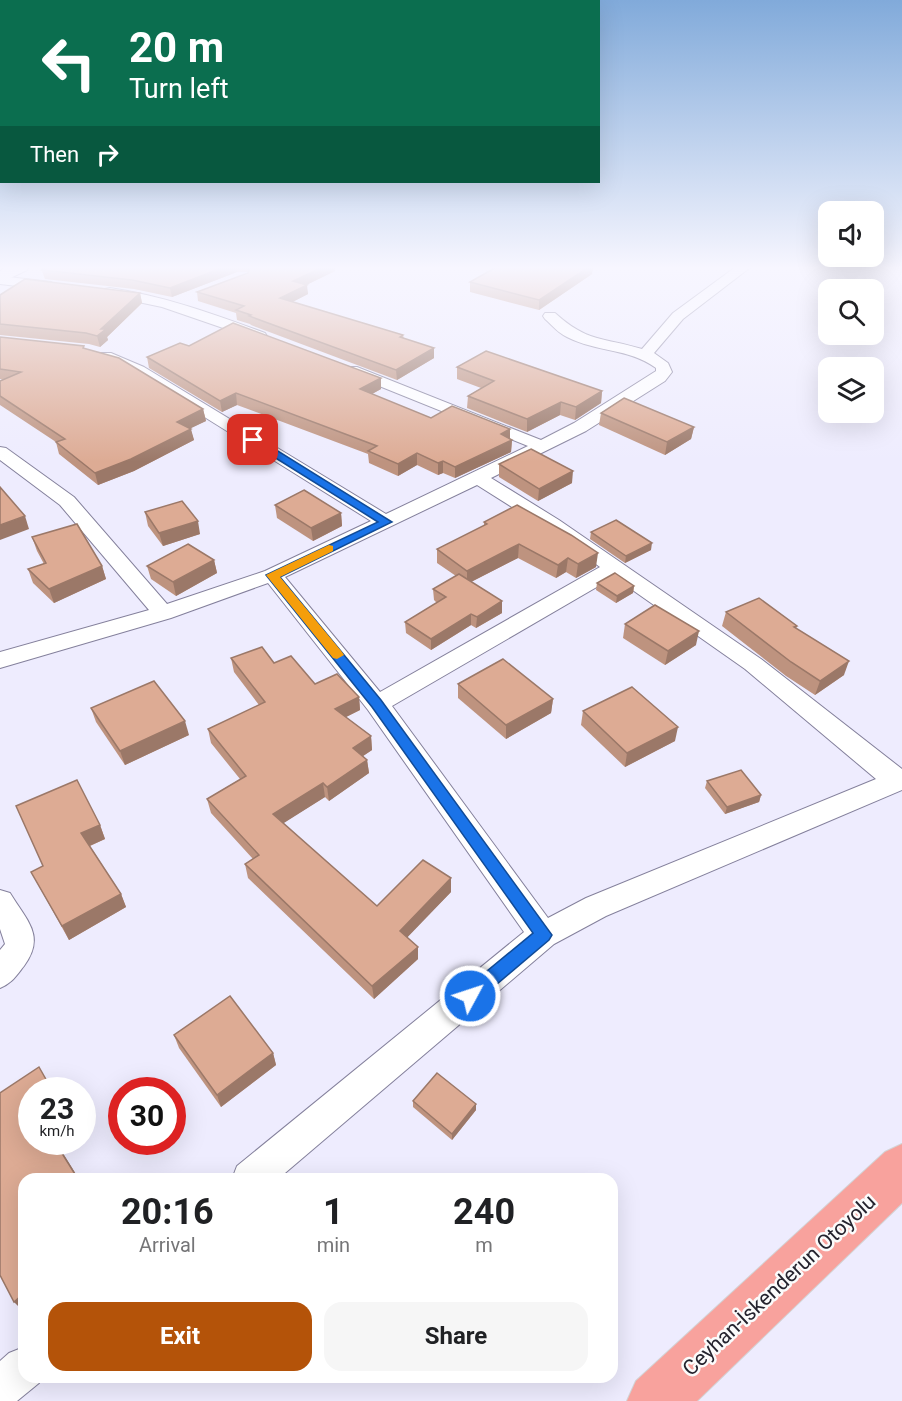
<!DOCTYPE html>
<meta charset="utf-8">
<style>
body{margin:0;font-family:Roboto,sans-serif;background:#f6f6f6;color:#202124;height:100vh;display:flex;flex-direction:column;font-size:22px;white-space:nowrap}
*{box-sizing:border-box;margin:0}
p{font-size:20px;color:#757577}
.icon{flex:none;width:33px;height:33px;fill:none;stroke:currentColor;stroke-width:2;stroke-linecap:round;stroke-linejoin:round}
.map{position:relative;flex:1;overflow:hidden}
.sheet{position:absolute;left:18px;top:1173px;width:600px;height:210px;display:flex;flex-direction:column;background:#fff;border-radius:18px;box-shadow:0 6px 24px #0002}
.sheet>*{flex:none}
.hud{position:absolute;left:0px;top:0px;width:600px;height:183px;box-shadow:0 6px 24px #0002;background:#0b6e4f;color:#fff;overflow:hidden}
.fabs{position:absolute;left:818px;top:201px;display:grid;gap:12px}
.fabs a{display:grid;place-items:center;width:66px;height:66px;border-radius:12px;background:#fff;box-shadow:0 6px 24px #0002;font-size:30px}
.speed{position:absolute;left:18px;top:1077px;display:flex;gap:12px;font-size:30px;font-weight:700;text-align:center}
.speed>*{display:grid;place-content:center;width:78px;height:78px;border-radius:50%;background:#fff;box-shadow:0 6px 24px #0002;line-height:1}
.speed small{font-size:15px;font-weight:400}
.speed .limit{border:9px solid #d22;background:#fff;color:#111}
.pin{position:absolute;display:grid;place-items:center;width:51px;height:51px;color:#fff;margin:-26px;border-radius:12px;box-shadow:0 3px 9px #0006}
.me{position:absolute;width:66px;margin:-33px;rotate:50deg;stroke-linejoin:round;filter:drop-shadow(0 0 4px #0008)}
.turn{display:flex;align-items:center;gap:21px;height:126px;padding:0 30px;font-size:27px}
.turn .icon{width:78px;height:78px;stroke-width:2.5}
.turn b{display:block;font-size:42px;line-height:51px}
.then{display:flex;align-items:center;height:57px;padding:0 30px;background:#0003;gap:12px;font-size:22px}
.eta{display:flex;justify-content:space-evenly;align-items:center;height:102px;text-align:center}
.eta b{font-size:36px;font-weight:700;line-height:42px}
.action{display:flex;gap:12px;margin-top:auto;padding:12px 30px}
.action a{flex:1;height:69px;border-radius:18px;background:#b45309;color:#fff;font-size:24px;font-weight:700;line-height:69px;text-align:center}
.action a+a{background:#f6f6f6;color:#202124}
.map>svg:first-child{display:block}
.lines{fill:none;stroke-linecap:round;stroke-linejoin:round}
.street-casing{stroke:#84809c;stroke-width:2}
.secondary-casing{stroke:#84809c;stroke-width:2}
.highway-casing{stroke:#d3d3d5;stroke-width:2}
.street{fill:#fff;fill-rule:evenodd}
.secondary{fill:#fff;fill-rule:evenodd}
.highway{fill:#f8a29d;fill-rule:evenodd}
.wall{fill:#be937f}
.shaded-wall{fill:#9b7868}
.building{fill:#ddab94;stroke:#9b7868;stroke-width:1.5}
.route{fill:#1a73e8;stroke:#114b97;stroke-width:1.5}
.slow{fill:#f59e0b}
.labels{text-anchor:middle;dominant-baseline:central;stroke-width:5;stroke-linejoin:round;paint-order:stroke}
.near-street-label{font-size:21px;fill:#25232e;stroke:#fbfbfb}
</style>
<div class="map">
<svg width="902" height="1401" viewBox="0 0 902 1401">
<rect width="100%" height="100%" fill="#eeecfe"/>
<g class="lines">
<g class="street-casing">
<g id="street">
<path d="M737,266H752L683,319L654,353L668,363L672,372L665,381L586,431L491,478L559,520L761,659L902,769V790L606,916L554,944L278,1179H232L237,1166L524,932L368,710L268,583L171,618L0,668V652L149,610L60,505L0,460V447L6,448L74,497L167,604L265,571L371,521L134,373L101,359L98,356L101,353H111L144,367L386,514L528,446L347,373L344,370L347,367H357L541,440L574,423L656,371V368C629,348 595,352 567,337C558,333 552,325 545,319L543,316L545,313H555C588,343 603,337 642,349L673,313ZM477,485L545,528L600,567L380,692L285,577ZM614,577L745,669L876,779L586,898L548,918L392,706Z"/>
<path d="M0,276L51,282L58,286L51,290L0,284Z"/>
<path d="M110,288C164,296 214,314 265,333L267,336L260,340L255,339L162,307L105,295L103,292L105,289Z"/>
<path d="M0,890L10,893C27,921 46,936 24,966C16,976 12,983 0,988V950L5,944L0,929Z"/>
<path d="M24,1347V1377H41L39,1383L17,1401H0V1361L9,1353Z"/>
</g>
</g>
<g class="secondary-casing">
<path id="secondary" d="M8,266H30L27,270L0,283V271Z"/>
</g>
<g class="highway-casing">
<path id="highway" d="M902,1144V1203L697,1401H627L636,1381L885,1152Z"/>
</g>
<use href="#street" class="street"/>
<use href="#secondary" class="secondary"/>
<use href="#highway" class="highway"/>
</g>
<g class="wall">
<path d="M40,266H334L335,271L306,285L308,294L292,302L403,335L404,339L434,348V358L397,380L251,325L250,324L237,320L236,313L198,301L197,292L248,273V272H237L172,297L134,289L45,279L42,271H41Z"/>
<path d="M498,266H593L592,274L539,310L470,292V282Z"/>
<path d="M140,293L142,303L107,337L108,340L100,347L89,344L0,335V295Z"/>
<path d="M0,337L84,349L203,409L206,421L190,428L194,440L134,471L98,485L59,454L56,442L0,405V381L3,380L0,379Z"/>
<path d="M189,346L381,389L372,394L431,418L510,429V439L512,440L511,452L455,478L443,473L438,475L417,465L398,476L369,463L368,454L237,405L222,412L149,368L147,357Z"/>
<path d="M457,367L602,391L601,403L575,420L560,415L527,432L467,408L468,396L481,388L457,379Z"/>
<path d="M601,413L694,427L691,439L665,455L599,425Z"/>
<path d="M499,464L572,483L538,501L499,477Z"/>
<path d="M275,505L341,513L342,526L313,541L277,518Z"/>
<path d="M145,512L200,534L163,546L148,526Z"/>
<path d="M484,522L596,567L576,578L566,572L556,578L518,558L471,582L502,601V613L476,628L471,625L431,650L406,633L405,622L437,603L434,600L433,589L456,576L437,563V549L484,526Z"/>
<path d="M591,532L651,550L625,563L590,539Z"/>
<path d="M32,537L102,566L106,579L54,603L33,583L28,569L44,564L37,551Z"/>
<path d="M214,560L217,573L176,596L151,579L147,566Z"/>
<path d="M597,583L634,586L633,593L616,603L596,590Z"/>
<path d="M726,612L797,626L796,629L844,675L815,695L786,676L722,626Z"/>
<path d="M625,624L696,645L665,665L623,638Z"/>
<path d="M231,658L274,663L315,684L359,697L360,710L346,717L371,736L372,750L363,756L367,760L369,773L329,801L325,797L283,823L377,906L451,892L407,937L418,947V959L374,999L248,878L245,864L253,859L211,813L207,799L240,779L211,743L208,729L259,705L234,672Z"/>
<path d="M458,684L553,699L551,713L506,739L458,698Z"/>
<path d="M91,708L189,735L125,765L96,722Z"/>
<path d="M583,711L675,741L625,767L581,725Z"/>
<path d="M707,781L761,795L759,802L725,814L705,788Z"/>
<path d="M100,825L105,839L90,846L121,894L126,907L69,940L31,872L43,866Z"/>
<path d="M174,1035L273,1053L276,1065L221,1107L179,1048Z"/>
<path d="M413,1101L476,1104V1110L452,1140L413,1107Z"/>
</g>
<g class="shaded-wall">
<path d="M227,266H236L237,272L172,297L170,288Z"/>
<path d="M325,266H334L335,271L294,291L293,281Z"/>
<path d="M590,266H593L592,274L539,310V300Z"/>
<path d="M307,285L308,294L281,308L280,298Z"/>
<path d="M140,293L142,303L107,337L108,340L100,347L97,336L101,329Z"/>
<path d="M434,348V358L397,380L396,370Z"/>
<path d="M381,378V389L361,400L360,389Z"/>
<path d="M602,391L601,403L575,420L576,407Z"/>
<path d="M236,393L237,405L222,412L220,401Z"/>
<path d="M561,402L560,415L527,432V419Z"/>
<path d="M203,409L206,421L179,434L177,422Z"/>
<path d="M694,427L691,439L665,455L667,442Z"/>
<path d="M191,429L194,440L134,471L98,485L95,473Z"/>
<path d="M510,429V441L512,440L511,452L455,478V467L501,434Z"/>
<path d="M417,453V465L398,476V464Z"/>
<path d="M443,461V473L438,475V463Z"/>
<path d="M573,471L572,483L538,501L539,489Z"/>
<path d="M341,513L342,526L313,541L311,528Z"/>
<path d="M25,516L29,529L0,540V525Z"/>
<path d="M198,521L200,534L163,546L159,533Z"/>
<path d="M652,543L651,550L625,563L626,556Z"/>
<path d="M519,544L518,558L467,584V571Z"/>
<path d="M598,553L596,567L576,578L578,564Z"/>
<path d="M568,558L566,572L556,578L558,565Z"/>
<path d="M214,560L217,573L176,596L173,582Z"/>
<path d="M102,566L106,579L54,603L49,589Z"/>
<path d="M634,586L633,593L616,603L617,596Z"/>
<path d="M502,601V613L476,628L477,617Z"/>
<path d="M471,614V625L431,650V639Z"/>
<path d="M699,631L696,645L665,665L668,651Z"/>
<path d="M849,661L844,675L815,695L820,681Z"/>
<path d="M359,697L360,710L336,722L335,709Z"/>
<path d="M553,699L551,713L506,739V725Z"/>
<path d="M185,721L189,735L125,765L120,751Z"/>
<path d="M678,727L675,741L625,767L627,753Z"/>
<path d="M371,736L372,750L354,762L353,748Z"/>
<path d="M367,760L369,773L329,801L327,787Z"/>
<path d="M323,783L325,797L276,828L273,814Z"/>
<path d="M761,795L759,802L725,814L727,807Z"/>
<path d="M100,825L105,839L87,847L81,833Z"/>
<path d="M451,878V892L401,944L400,931Z"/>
<path d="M121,894L126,907L69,940L62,926Z"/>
<path d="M418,947V959L374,999L372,986Z"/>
<path d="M273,1053L276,1065L221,1107L217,1095Z"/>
<path d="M476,1104V1110L452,1140V1134Z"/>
<path d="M55,1142H56L79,1179H78Z"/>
<path d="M24,1293V1310L23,1311L14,1302Z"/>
</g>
<g class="building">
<path d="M48,266H227L170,288L132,280L42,270Z"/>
<path d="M250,266H325L293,281L307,285L280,298L403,335L400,337L434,348L396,370L249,316L251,315L236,310L244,306L197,292L248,273Z"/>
<path d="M498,266H590L539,300L470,282Z"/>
<path d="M25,279L140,293L101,329H106L97,336L86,333L0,324V295Z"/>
<path d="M233,323L381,378L360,389L431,418L452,406L510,429L501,434L512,440L455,467L443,461L438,463L417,453L398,464L368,451L377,446L236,393L220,401L147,357L180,343L189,346Z"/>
<path d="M0,337L84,346L83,348L119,358L203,409L177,422L191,429L131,459L95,473L56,442L65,439L0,396V381L21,372L0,369Z"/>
<path d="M486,351L602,391L576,407L561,402L527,419L468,396L494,381L457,367Z"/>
<path d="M624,398L694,427L667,442L601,413Z"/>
<path d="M531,449L573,471L539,489L499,464Z"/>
<path d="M0,487L25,516L0,525Z"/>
<path d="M304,490L341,513L311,528L275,505Z"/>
<path d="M182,501L198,521L159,533L145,512Z"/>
<path d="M517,505L571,535L598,553L578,564L568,558L558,565L519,544L467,571L437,549L487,524L484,522Z"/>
<path d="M616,520L652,543L626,556L591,532Z"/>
<path d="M77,524L102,566L49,589L28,569L46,563L32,537Z"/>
<path d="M188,544L214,560L173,582L147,566Z"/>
<path d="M615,573L634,586L617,596L597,583Z"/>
<path d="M459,574L502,601L477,617L471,614L431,639L405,622L446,597L433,589Z"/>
<path d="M759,598L797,626L794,627L849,661L820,681L791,662L726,612Z"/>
<path d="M655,605L699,631L668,651L625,624Z"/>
<path d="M262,647L274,663L291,656L315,684L337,674L359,697L335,709L371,736L353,748L367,760L327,787L323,783L273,814L377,906L423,860L451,878L400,931L418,947L372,986L245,864L259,855L207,799L246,776L208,729L265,702L231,658Z"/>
<path d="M503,659L553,699L506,725L458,684Z"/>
<path d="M154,681L185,721L120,751L91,708Z"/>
<path d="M632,687L678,727L627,753L583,711Z"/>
<path d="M741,770L761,795L727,807L707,781Z"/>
<path d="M77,780L100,825L81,833L121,894L62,926L31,872L43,866L16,806Z"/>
<path d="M230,996L273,1053L217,1095L174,1035Z"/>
<path d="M39,1067L52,1090H32V1142H55L78,1179H24V1293L14,1302L0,1275V1093Z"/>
<path d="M437,1073L476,1104L452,1134L413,1101Z"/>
</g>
<linearGradient id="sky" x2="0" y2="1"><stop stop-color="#81aada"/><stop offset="0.58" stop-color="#f7f6ff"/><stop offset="1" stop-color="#f7f6ff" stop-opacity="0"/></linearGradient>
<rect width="902" height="462" fill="url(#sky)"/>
<path class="route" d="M250,438H257L392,522L280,577L381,700L552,935L549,940L477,1001L470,1004L464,1001L461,996L464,990L533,933L372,707L266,575L378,522L250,442Z"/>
<path class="slow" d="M329,545L333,546V551L280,577L342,652L344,655L337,659L333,658L266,575Z"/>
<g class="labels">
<g class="near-street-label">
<text transform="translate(779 1285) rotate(-43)">Ceyhan-İskenderun Otoyolu</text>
</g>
</g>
</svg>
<div class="fabs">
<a><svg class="icon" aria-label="sound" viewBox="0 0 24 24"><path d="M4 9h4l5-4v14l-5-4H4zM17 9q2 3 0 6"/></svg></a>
<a><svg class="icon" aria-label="search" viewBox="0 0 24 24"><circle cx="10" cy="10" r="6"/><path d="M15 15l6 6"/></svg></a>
<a><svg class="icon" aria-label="layers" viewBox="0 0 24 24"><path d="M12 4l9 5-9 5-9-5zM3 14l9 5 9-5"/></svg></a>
</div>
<div class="speed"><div>23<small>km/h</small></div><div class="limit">30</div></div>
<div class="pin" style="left:253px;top:440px;background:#d93025"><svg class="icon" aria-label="arrive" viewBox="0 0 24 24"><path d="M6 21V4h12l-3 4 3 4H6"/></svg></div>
<svg class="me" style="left:470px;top:996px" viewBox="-20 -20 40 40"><circle r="17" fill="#1a73e8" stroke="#fff" stroke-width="3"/><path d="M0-11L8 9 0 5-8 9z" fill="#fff"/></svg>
<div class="hud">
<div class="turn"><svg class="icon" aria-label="left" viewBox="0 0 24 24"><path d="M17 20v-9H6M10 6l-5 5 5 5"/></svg><div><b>20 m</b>Turn left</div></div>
<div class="then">Then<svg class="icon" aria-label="right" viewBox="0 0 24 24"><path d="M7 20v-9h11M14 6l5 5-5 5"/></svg></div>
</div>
<section class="sheet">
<div class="eta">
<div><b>20:16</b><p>Arrival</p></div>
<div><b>1</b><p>min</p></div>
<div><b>240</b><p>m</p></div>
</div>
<div class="action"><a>Exit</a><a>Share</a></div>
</section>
</div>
